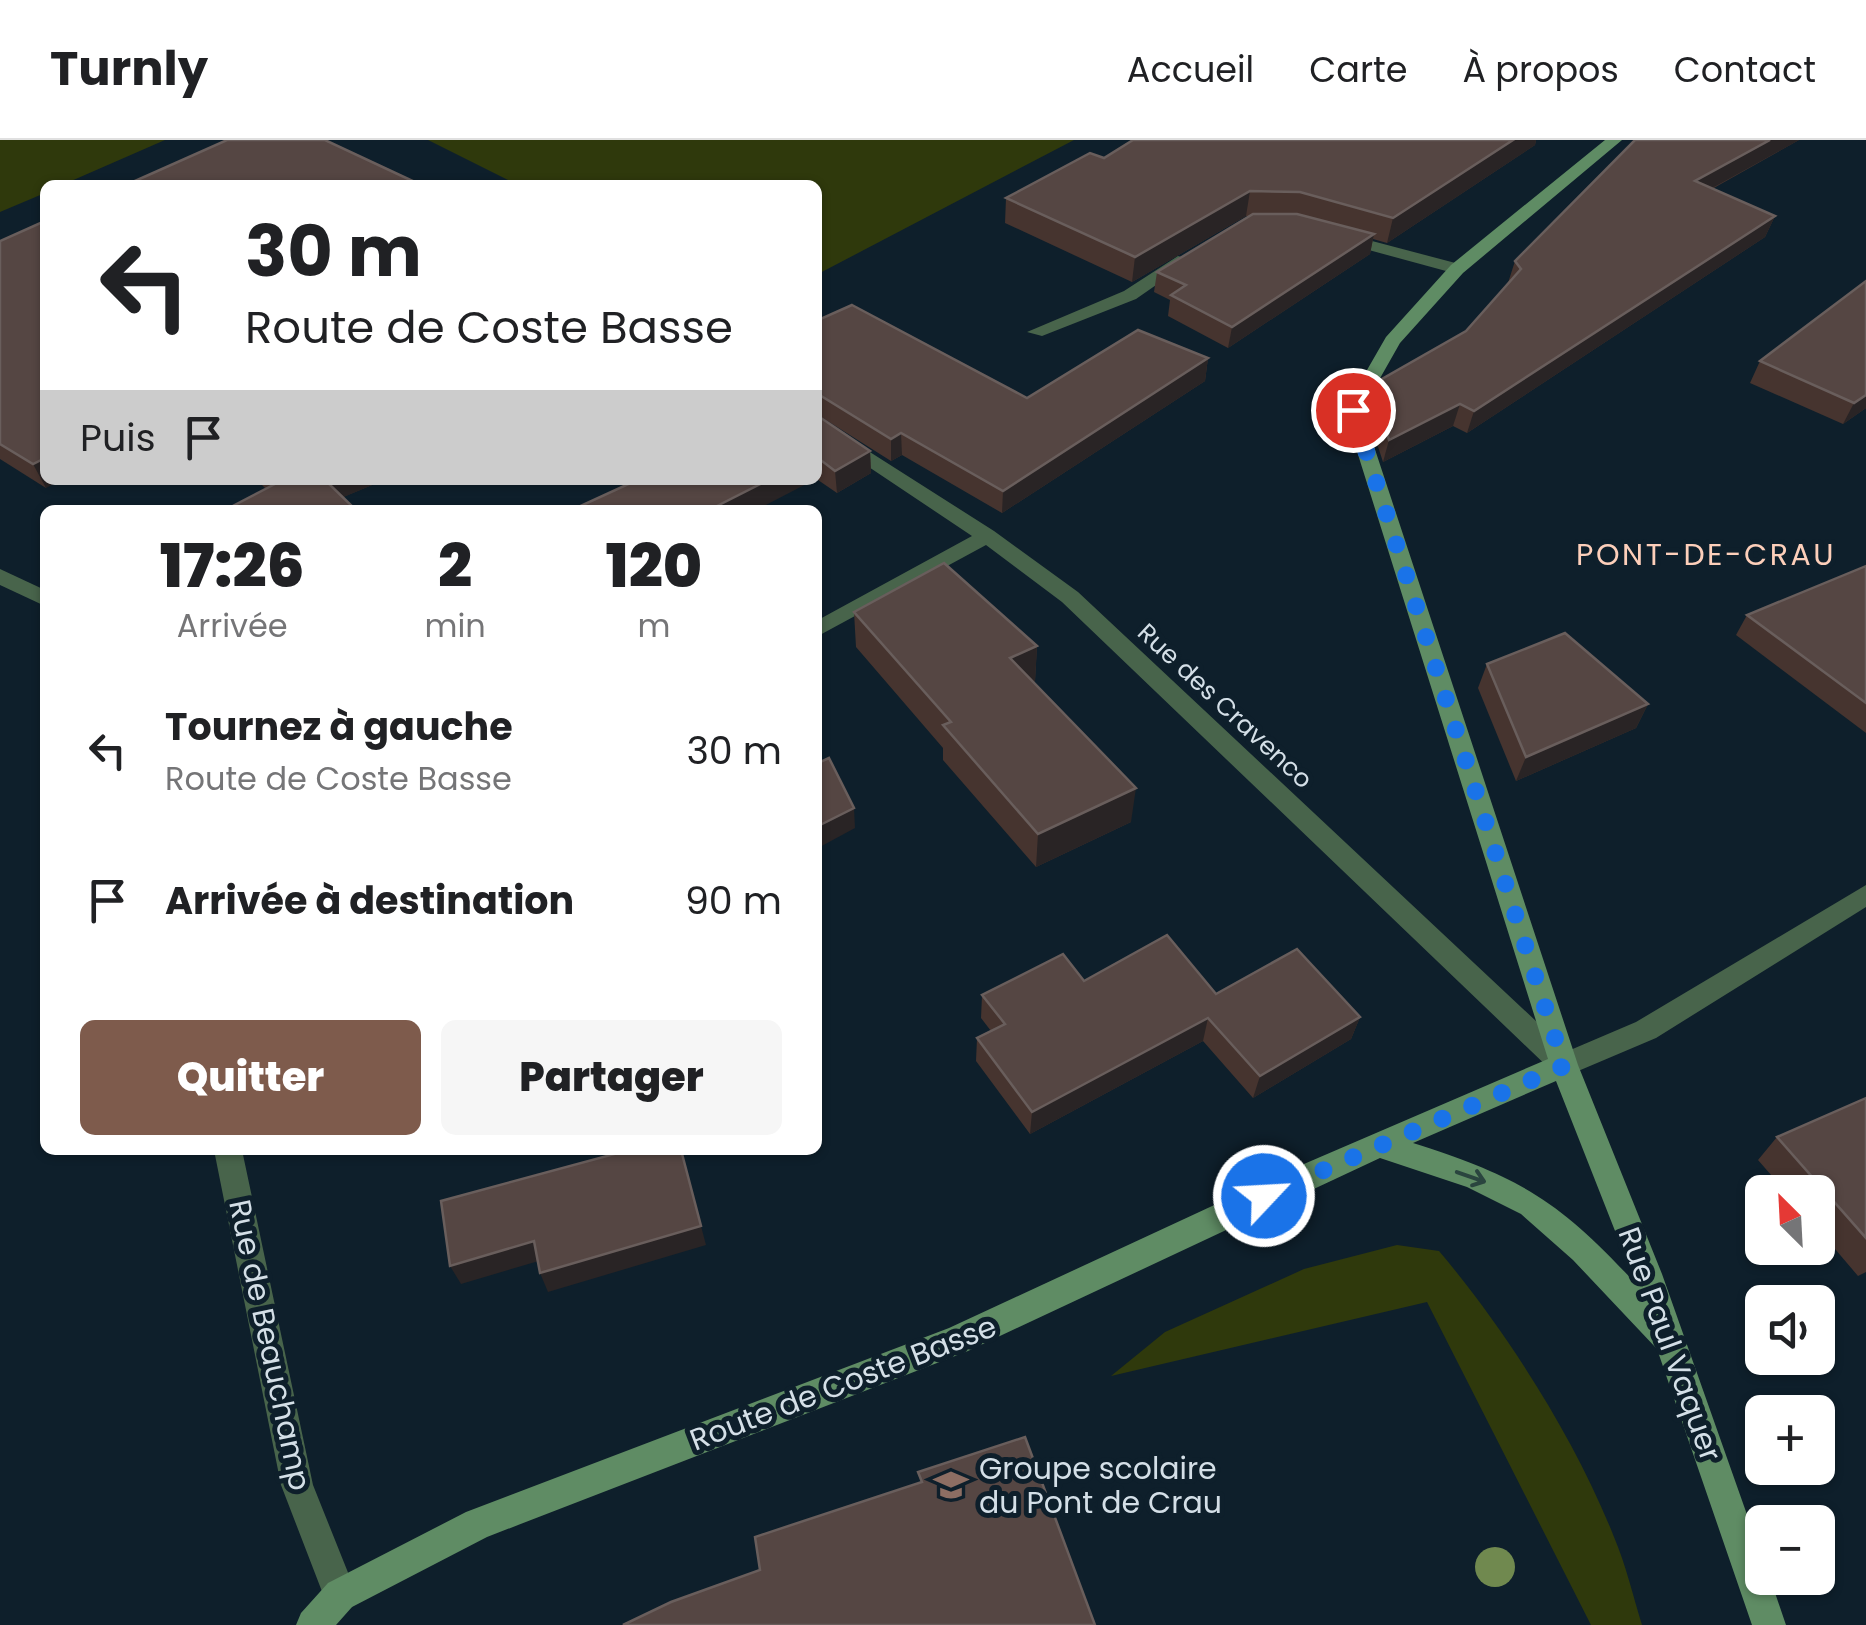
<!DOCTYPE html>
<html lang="fr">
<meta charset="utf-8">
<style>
body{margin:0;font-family:Poppins,sans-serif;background:#f6f6f6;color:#202124;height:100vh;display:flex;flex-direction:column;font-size:38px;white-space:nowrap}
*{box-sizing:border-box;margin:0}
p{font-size:32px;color:#757577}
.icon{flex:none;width:55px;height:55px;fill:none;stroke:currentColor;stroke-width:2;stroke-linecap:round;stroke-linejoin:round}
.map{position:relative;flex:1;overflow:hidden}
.details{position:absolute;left:40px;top:365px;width:782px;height:650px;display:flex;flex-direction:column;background:#fff;border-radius:15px;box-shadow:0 2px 8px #0004}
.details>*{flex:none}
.hud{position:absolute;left:40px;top:40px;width:782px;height:305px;border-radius:15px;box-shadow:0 2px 8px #0004;background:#fff;color:#202124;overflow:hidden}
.needle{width:65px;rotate:336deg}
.tools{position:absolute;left:1745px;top:1035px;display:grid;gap:20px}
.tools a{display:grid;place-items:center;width:90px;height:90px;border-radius:15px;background:#fff;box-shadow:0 2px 8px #0004;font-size:50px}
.pin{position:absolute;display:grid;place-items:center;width:85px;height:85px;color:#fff;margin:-42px;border:5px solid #fff;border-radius:50%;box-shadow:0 2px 10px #0007}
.me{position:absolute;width:110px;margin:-55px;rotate:65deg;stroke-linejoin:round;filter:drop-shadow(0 0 8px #0008)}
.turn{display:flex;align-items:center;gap:35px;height:210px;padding:0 40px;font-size:45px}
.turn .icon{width:130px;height:130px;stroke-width:2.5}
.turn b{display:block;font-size:70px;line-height:85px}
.then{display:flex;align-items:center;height:95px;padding:0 40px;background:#0003;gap:20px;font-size:38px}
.eta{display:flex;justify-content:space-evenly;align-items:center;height:170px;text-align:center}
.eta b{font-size:60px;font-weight:800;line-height:70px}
.button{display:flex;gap:20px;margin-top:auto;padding:20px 40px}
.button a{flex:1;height:115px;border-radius:15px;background:#7e5b4c;color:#fff;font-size:40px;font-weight:800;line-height:115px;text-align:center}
.button a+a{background:#f6f6f6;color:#202124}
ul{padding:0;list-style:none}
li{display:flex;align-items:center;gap:30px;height:150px;padding:0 40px}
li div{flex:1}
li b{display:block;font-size:38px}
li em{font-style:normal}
header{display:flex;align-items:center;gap:60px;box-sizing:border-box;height:140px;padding:0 50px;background:#fff;border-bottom:2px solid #e0e0e0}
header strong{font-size:48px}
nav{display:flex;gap:55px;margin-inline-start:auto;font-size:35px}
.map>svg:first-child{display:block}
.green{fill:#2f390c}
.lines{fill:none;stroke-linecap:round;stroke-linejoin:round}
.street{fill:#48644b;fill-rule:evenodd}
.secondary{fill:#5f8c64;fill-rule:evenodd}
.tree{fill:#70894f}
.wall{fill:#46342f}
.shaded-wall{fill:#292425}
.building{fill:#554643;stroke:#695e5c;stroke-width:2.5}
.oneway{stroke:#2a453f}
.route{stroke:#1a73e8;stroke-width:18;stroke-dasharray:0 32.4}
.labels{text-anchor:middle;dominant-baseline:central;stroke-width:10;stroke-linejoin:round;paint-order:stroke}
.street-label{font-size:25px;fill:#d4dfe7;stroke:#0e1f2b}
.quarter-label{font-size:30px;letter-spacing:2.5px;fill:#fdcfba;stroke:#0e1f2b}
.near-street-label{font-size:30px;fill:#d4dfe7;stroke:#0e1f2b}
.near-poi-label{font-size:30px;fill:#d4dfe7;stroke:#0e1f2b;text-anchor:start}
</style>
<header>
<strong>Turnly</strong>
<nav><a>Accueil</a><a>Carte</a><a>À propos</a><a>Contact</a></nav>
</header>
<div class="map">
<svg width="1866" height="1485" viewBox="0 0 1866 1485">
<rect width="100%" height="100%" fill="#0e1f2b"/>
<g class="green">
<path d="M0,0H165L62,45H45V53L0,72Z"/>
<path d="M428,0H1074L818,134V45H518Z"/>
<path d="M1397,1105L1439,1111C1506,1190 1576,1300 1614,1397C1626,1425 1633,1456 1642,1485H1591L1427,1162L1111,1236L1165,1192L1304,1129Z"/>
</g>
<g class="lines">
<g class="street">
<path d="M1338,92L1463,125L1465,129L1457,134L1332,100V94Z"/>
<path d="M1178,116L1192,120L1136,159L1042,196L1027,192L1124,151Z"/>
<path d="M818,279L994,391L1078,452L1568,911L1636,882L1866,745V767L1656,898L1564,937L1554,933L1062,462L986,405L818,496V480L972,396L818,293Z"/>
<path d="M0,429L45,450V466L0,445Z"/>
<path d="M214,1010H242L313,1345L357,1455L352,1467L340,1472L328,1467L281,1345Z"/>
</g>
<path class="secondary" d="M1605,0H1622L1463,133L1400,203L1362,270L1578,925L1662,1134L1762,1417V1438H1770L1786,1485H1752L1657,1209L1573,1120L1521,1074L1467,1047L1380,1018L968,1211L487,1397L352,1467L336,1485H296L301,1473L328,1443L466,1372L949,1188L1290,1030L1548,919L1344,270L1386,197L1451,125ZM1556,941L1632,1134L1635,1143C1560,1061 1518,1036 1413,1003Z"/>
</g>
<circle class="tree" cx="1495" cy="1427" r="20"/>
<g class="wall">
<path d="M1133,0H1536L1535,5L1387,103L1373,99L1370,114L1228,208L1168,176L1170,160L1154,152L1157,132L1249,76H1246L1132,142L1005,83L1006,58L1104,18Z"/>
<path d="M1635,0H1799L1712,49L1775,76L1765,97L1467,293L1453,286L1383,322L1366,270L1372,248L1466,191L1508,143L1515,121Z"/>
<path d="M0,101L46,348L0,319Z"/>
<path d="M1866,141V268L1843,284L1750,243L1760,221Z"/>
<path d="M818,180L1027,258L1208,218L1205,241L1002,373L902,315L891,321L818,275Z"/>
<path d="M818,276L870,311L871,333L837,353L818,340Z"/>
<path d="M257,340H384L343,357L266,349Z"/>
<path d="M1866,426V593L1736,495L1747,475Z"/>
<path d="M854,472L1037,506L1035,541L1033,542L1131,682L1036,727L943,620V608L856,507Z"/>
<path d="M1487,524L1648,564L1636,588L1516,641L1478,548Z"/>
<path d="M1084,841L1216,854L1360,877L1351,899L1253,958L1203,901L1030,994L976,921L977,898L991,891L981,878L982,855Z"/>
<path d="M1866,958V1132L1858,1136L1818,1089V1052H1786L1758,1020L1777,997Z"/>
</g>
<g class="shaded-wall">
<path d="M1513,0H1536L1535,5L1387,103L1393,78Z"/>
<path d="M1770,0H1799L1687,62L1695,41Z"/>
<path d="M1250,51L1246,76L1132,142L1135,117Z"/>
<path d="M1775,76L1765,97L1467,293L1474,271Z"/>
<path d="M1374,94L1370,114L1228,208L1232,187Z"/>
<path d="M1208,218L1205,241L1002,373L1003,351Z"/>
<path d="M1866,255V268L1843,284L1854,263Z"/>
<path d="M1460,264L1453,286L1383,322L1389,300Z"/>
<path d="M901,293L902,315L891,321V299Z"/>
<path d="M870,311L871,333L837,353L835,331Z"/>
<path d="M45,318V340H61L46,348L33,324Z"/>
<path d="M324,340H384L332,362Z"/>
<path d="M768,340H814L756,370H709Z"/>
<path d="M1037,506L1035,541L1009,553L1010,518Z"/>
<path d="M1648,564L1636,588L1516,641L1526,617Z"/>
<path d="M1136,648L1131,682L1036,727L1038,694Z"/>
<path d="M854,668L855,688L818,708V686Z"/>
<path d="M1360,877L1351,899L1253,958L1260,936Z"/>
<path d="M1208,878L1203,901L1030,994L1032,972Z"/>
<path d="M701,1086L706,1105L548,1152L540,1133Z"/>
<path d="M534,1101L542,1120L461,1144L450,1126Z"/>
</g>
<g class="building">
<path d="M227,0H325L419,44L126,45Z"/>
<path d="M1133,0H1513L1393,78L1300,52L1250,51L1135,117L1006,58L1090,13L1104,18Z"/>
<path d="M1635,0H1770L1695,41L1775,76L1474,271L1460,264L1389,300L1372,248L1375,243L1466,191L1521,129L1515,121Z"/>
<path d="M1253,74H1297L1374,94L1232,187L1171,155L1186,145L1157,132Z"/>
<path d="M45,81V318L33,324L0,304V101Z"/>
<path d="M1866,141V255L1854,263L1760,221Z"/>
<path d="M852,165L1027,258L1138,190L1208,218L1003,351L901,293L891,299L818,254V180Z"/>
<path d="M818,276L870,311L835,331L818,318Z"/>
<path d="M271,340H325L356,370H225L275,344Z"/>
<path d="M637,340H768L709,370H572Z"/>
<path d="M944,423L1037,506L1010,518L1136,648L1038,694L943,585L951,582L854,472Z"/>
<path d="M1866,426V563L1747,475Z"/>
<path d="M1565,493L1648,564L1526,617L1487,524Z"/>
<path d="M829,618L854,668L818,686V623Z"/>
<path d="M1167,795L1216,854L1297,809L1360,877L1260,936L1208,878L1032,972L977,898L1005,884L982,855L1063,814L1084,841Z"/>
<path d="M1866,958V1098L1777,997Z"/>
<path d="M629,1010H681L701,1086L540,1133L534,1101L450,1126L441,1061Z"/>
<path d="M1025,1297L1095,1485H623L671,1462L760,1430L755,1397L922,1342L918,1332Z"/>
</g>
<defs><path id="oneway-shaft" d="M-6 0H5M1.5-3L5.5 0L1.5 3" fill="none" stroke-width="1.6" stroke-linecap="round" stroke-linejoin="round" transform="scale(2.5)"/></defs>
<use class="oneway" href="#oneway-shaft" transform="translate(1471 1037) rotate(19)"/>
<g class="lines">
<path class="route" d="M1264,1056L1564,926L1353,270"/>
</g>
<defs>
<g id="school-bare" transform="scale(2.7)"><path d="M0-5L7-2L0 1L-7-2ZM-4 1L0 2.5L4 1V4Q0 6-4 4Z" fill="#8d6e63" stroke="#0e1f2b" stroke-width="2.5" paint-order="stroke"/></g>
</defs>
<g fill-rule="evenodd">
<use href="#school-bare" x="951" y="1345"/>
</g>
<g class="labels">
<g class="street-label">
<text transform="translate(1225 566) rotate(43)">Rue des Cravenco</text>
</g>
<g class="quarter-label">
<text x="1706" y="414">PONT-DE-CRAU</text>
</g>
<g class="near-street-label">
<text transform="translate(1670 1204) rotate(70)">Rue Paul Vaquer</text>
<text transform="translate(270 1205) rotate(78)">Rue de Beauchamp</text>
<text transform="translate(843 1243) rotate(-21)">Route de Coste Basse</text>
</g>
<g class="near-poi-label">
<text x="979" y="1328">Groupe scolaire<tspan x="979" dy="34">du Pont de Crau</tspan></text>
</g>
</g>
</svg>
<div class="tools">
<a><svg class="needle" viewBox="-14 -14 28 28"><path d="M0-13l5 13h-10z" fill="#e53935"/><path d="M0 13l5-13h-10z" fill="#757577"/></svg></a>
<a><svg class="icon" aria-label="sound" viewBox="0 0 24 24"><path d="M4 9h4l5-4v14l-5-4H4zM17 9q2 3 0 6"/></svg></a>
<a>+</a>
<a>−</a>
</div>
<div class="pin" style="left:1353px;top:270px;background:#d93025"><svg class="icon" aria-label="arrive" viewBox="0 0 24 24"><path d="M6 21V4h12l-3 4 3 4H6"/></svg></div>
<svg class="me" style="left:1264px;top:1056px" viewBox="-20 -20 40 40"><circle r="17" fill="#1a73e8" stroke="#fff" stroke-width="3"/><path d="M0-11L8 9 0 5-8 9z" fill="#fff"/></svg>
<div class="hud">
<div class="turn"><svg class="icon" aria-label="left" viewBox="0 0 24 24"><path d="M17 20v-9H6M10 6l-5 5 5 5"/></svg><div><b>30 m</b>Route de Coste Basse</div></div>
<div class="then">Puis<svg class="icon" aria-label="arrive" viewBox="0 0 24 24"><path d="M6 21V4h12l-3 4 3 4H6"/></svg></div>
</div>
<section class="details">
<div class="eta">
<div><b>17:26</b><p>Arrivée</p></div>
<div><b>2</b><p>min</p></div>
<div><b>120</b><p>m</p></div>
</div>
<ul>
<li><svg class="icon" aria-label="left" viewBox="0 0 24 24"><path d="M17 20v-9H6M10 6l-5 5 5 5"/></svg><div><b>Tournez à gauche</b><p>Route de Coste Basse</p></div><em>30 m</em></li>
<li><svg class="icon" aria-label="arrive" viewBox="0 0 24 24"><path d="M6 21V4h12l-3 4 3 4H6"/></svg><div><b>Arrivée à destination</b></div><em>90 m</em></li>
</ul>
<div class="button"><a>Quitter</a><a>Partager</a></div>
</section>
</div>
